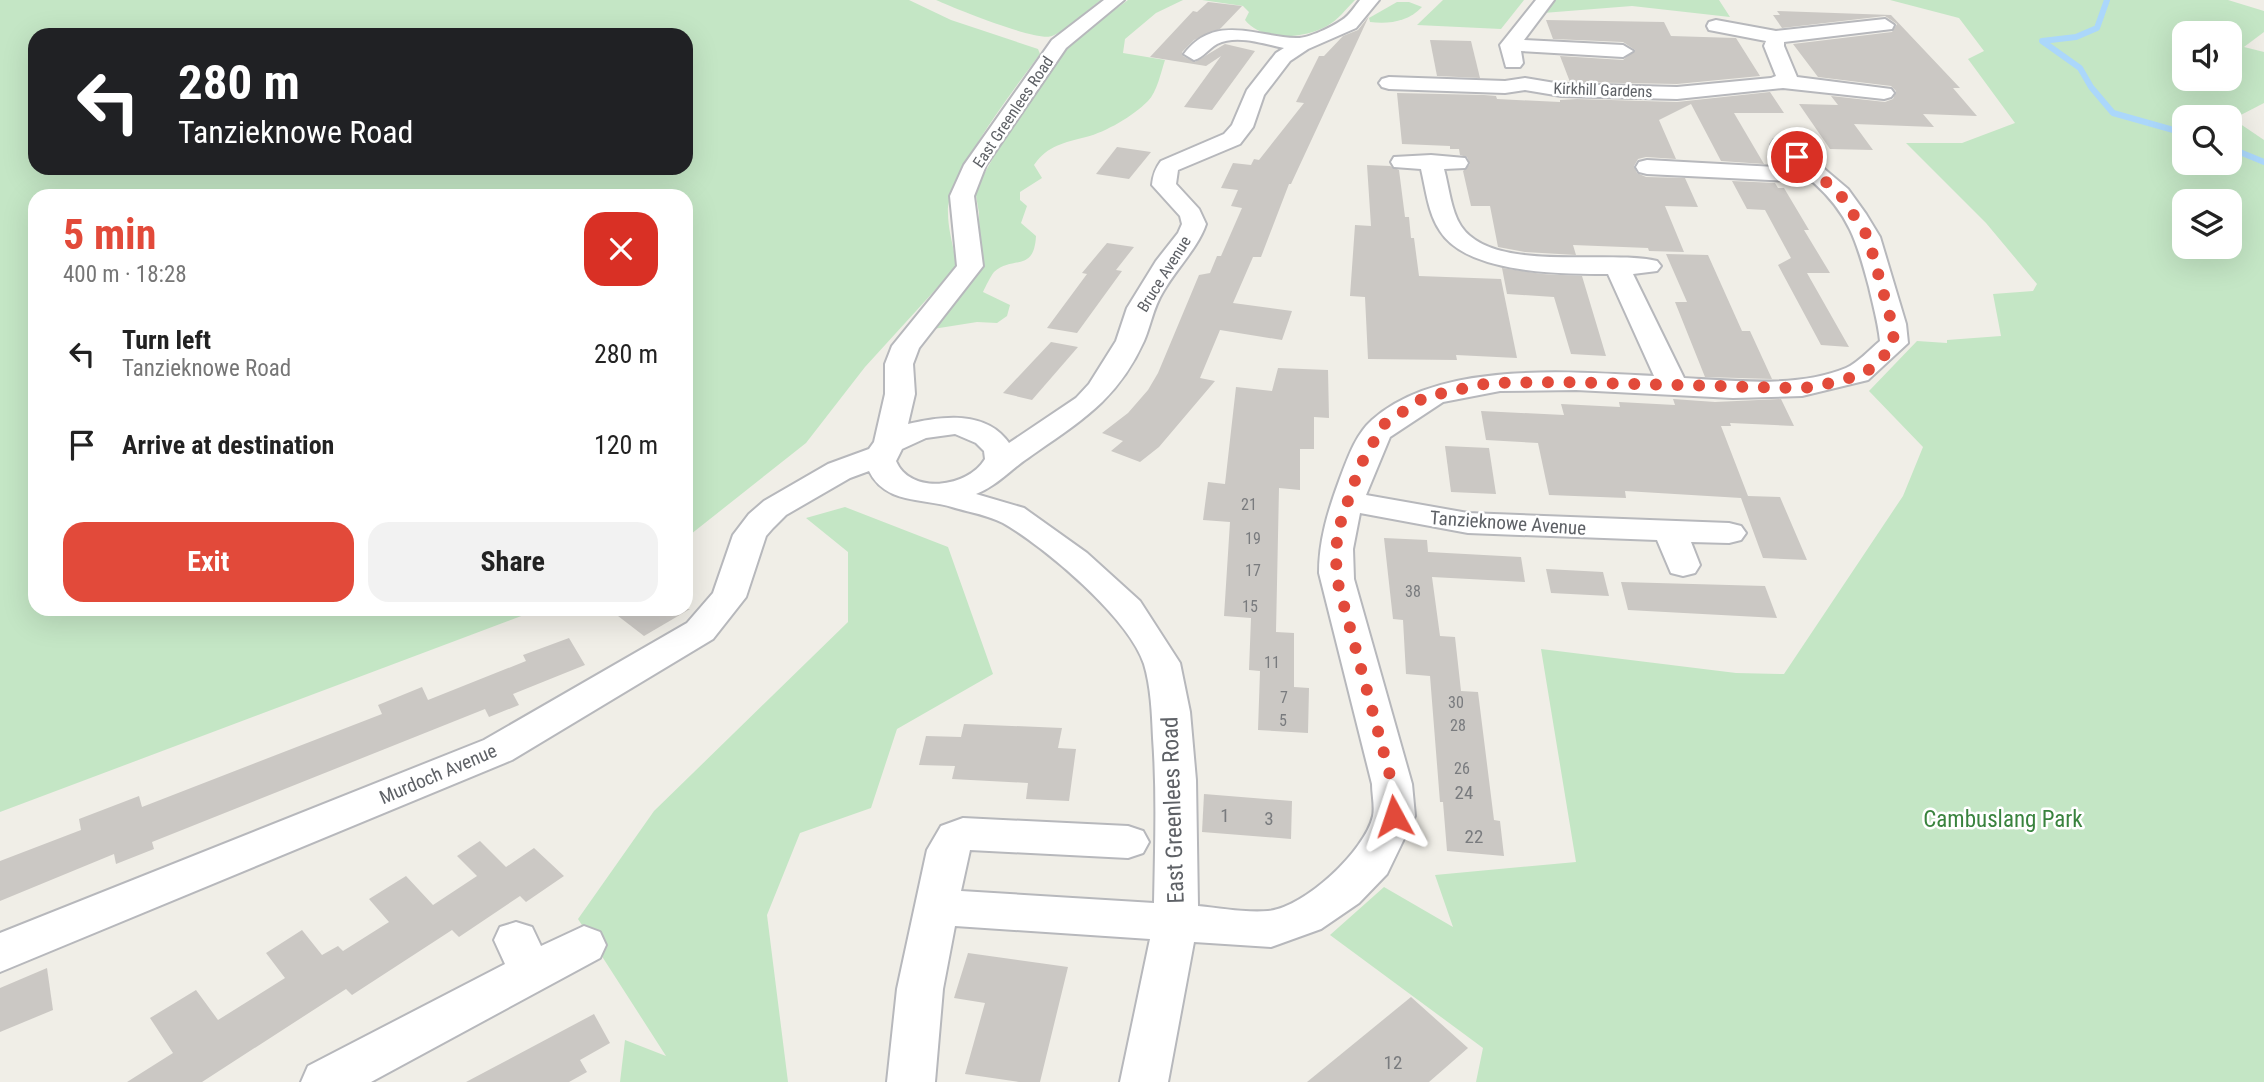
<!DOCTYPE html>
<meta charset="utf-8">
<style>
body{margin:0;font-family:"Roboto Condensed",sans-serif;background:#f2f2f2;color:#222;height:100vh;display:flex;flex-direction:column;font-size:26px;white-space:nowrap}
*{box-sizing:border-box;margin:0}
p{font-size:23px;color:#767676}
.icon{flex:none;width:38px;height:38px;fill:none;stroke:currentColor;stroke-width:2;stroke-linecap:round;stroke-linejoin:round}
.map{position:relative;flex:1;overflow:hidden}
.details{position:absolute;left:28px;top:189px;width:665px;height:427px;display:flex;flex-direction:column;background:#fff;border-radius:21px;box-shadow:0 7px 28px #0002}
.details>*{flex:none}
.hud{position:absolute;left:28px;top:28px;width:665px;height:147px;border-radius:21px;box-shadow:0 7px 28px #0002;background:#202124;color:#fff;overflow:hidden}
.controls{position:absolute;left:2172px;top:21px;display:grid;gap:14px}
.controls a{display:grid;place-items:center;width:70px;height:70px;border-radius:14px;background:#fff;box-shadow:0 7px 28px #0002;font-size:35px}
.pin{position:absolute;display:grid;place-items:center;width:60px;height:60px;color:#fff;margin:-30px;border:4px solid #fff;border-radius:50%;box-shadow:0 2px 7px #0007}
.me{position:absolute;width:77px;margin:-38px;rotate:355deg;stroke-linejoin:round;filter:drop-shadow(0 0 5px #0008)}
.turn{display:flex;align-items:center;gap:24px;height:147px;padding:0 35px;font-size:32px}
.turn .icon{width:91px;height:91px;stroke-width:2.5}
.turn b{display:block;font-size:49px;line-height:60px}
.round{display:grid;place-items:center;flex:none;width:74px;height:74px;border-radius:21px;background:#f2f2f2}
.summary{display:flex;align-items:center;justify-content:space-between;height:119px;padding:0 35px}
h1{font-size:42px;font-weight:700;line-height:52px;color:#e24a3a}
.cta{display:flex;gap:14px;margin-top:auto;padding:14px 35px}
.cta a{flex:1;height:80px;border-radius:21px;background:#e24a3a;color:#fff;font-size:28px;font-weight:700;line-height:80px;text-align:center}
.cta a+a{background:#f2f2f2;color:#222}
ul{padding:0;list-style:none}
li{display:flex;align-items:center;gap:21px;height:91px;padding:0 35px}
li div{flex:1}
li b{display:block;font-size:26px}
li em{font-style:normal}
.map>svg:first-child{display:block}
.green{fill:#c4e6c5;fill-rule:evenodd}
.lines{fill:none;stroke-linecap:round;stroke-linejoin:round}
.stream{stroke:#abd7fb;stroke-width:6}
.building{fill:#cbc8c4}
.minor-casing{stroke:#b7b8bc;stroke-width:4}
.minor{fill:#fff;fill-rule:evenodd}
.route{stroke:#e24a3a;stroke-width:12;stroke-dasharray:0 21.6}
.labels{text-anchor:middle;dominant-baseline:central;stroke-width:5;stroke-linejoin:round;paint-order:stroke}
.far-street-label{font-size:16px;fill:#5e6166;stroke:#fff}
.number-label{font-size:16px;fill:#797b7e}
.street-label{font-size:19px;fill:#5e6166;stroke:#fff}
.near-number-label{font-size:19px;fill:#797b7e}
.near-street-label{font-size:23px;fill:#5e6166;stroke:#fff}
.near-park-label{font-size:23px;fill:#39833e;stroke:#fff}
</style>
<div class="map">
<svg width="2264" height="1082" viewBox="0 0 2264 1082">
<rect width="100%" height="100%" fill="#f0eee7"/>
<g class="green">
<path d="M0,0H909L951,20L1038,49L1040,54C1018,84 946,177 948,213C948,230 954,249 957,266L865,367L806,443L686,538V196H35V609H540L0,812ZM35,35H686V168H35Z"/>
<path d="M936,0H1101C1087,10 1067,30 1052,36C1037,42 954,8 936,0Z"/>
<path d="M1128,0H1183L1156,13L1125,39L1123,53L1165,60C1161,72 1157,92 1148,101C1133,116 1106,132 1086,137C1064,143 1048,145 1034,165L1042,178L1020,192V200L1027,206L1021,223L1036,236C1034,273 1013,255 994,272C990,277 986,286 983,292L1010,305L1007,316L997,323L977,322L933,329L980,265L979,213L975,190L1006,135L1055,62L1075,39Z"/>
<path d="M1202,0H1355C1346,9 1338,20 1327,26C1303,39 1263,42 1245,20L1249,12L1243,6Z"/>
<path d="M1443,0H1524L1501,29L1417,25Z"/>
<path d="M1555,0H1719L1730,17L1632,6L1543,13Z"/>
<path d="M1890,0H2228L2264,11V32L2244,47L2264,52V103L2233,119L2264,140V1082H1476L1483,1048L1330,935L1384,887L1453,927L1435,875L1576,862L1541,649L1736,673L1784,674L1903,496L1923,447L1869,391L1917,341L1947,343V340L2001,336L1993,294L2033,291L2037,284L1986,223L1906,143H1962L2015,123L1968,59L1984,51L1959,18ZM2184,33H2230V79H2184ZM2184,117H2230V163H2184ZM2184,201H2230V247H2184Z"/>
<path d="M1397,2H1409L1422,7C1408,22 1389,24 1370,22L1369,18Z"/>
<path d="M845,507L948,547L993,674L897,729L871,808L800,833L767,915L788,1082H620L625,1040L666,1056L578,919L654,811L848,622V552L806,518Z"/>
</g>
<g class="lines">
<g class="stream">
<path d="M2107,0L2097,28L2076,37L2042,41L2080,68L2091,87L2113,113L2184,133"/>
<path d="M2230,148L2264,162"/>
</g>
</g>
<g class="building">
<path d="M1208,2L1242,6L1220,29L1194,40L1182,52L1183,56L1195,62L1225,44L1255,51L1212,110L1184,107L1221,56L1206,66L1150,57L1193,11L1197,12Z"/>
<path d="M1777,11L1891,15L1960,88H1953L1977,116L1923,114L1934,127L1854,124L1873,150L1830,149L1799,104L1838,105L1831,96L1885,102L1893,99L1896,91L1891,86L1818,77L1793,44L1892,32L1897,24L1885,16L1782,28L1773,15H1780Z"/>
<path d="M1369,16L1291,184H1289L1261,257H1253L1233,303L1292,311L1282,340L1220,330L1200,378L1215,381L1159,447L1140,462L1111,451L1123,441L1102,433L1128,413L1148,390L1158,373L1199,275L1210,273L1217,256H1221L1242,208L1231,206L1238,190L1221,188L1233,163L1251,165L1254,159L1259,160L1304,103L1296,102L1319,56H1324L1343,36L1358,30Z"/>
<path d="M1546,20L1664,22L1671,36L1736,38L1760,76L1677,84L1570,82L1560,56L1623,60L1635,50L1623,42L1553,39Z"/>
<path d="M1430,40L1471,41L1480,78L1437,76Z"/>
<path d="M1770,92L1784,113H1734L1764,164L1721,161L1691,104L1659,120L1676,159L1646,157L1638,159L1634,166L1637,173L1646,177L1685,178L1698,207L1665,206L1684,252L1649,251L1648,248L1573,245L1576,255L1525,252L1498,247L1490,206H1471L1463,171L1470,164L1467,157L1460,155L1459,149H1450V146L1402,144L1397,93L1484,95L1496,96L1497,99L1560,102V100L1577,99L1677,102Z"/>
<path d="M1117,147L1151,152L1129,179L1096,174Z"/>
<path d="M1367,165L1390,166L1399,170L1405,217H1409L1411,238H1414L1419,276L1501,279L1517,358L1456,355L1457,360L1368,359L1365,297L1350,296L1355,225L1371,226Z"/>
<path d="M1732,181L1775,183L1778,188H1784L1809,230H1804L1830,273H1807L1849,347L1821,345L1778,265L1791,258L1765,210L1747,209Z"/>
<path d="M1107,243L1134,247L1116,270L1122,271L1077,333L1047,328L1087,274L1082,273Z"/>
<path d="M1666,254L1708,255L1742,331H1750L1772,379L1705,377L1675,302H1687Z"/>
<path d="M1502,268L1542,274L1582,276L1606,356L1571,354L1554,297L1507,294Z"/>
<path d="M1051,342L1078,347L1032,400L1003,393Z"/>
<path d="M1278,368L1328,370L1329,418L1314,417V449H1300V490L1279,488L1276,632L1294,633V687L1309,688L1308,733L1258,730L1260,671L1249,670L1251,618L1224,616L1230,522L1203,520L1208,482L1225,484L1236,387L1272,391Z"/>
<path d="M1673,399L1715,402L1781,399L1794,426L1730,423L1731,426H1721L1748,496L1780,497L1807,560L1763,558L1741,498L1625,491L1626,498L1549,495L1538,443L1486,440L1481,411L1564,415L1561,404L1620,407L1619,402L1675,405Z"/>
<path d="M1445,446L1489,448L1496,494L1451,492Z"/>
<path d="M1384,538L1427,540L1428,552L1521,557L1525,582L1432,577L1440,636L1455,637L1461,691L1478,692L1494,820L1500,821L1504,856L1447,851L1443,802H1440L1430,676L1406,674L1403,620L1393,619Z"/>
<path d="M1546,569L1603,572L1609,596L1551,593Z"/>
<path d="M1621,582L1765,586L1777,618L1628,610Z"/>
<path d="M609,609H690L644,636Z"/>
<path d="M569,638L585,665L513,694L519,705L489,717L485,709L152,842L154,849L116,864L114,854L0,901V861L81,830L79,819L139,796L142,807L382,714L378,705L422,687L428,700L526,661L523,655Z"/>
<path d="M964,724L1062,728L1058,748L1076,749L1069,801L1026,799L1028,783L952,779L955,766L919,765L926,736L961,737Z"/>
<path d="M1204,794L1292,801L1291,839L1202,832Z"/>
<path d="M480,841L506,867L534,848L564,876L526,902L520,896L459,937L452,930L352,995L346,989L202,1082H127L173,1053L150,1018L196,990L218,1020L285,978L266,953L302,930L322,955L338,946L343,951L389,922L369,899L406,876L433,905L477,876L457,856Z"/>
<path d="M968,953L1068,967L1040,1082H1019L965,1074L985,1003L954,998Z"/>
<path d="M47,968L53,1010L0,1032V988Z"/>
<path d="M1411,997L1468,1048L1429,1082H1307Z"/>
<path d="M594,1014L610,1043L580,1060L587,1072L569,1082H466Z"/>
</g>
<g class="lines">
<g class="minor-casing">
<g id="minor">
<path d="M1104,0H1124L1066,48L986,165L974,196L983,266L919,348L913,364L915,394L908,424C942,416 986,410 1009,443L1076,398L1089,384L1116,341L1127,308L1156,261L1178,233L1182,224L1180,216L1152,185C1153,175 1155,169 1161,161L1224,134L1232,125L1247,90L1276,53L1284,48C1264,44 1237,34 1217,44C1208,49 1204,57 1194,60L1184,54C1215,13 1257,37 1296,38C1307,39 1332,27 1342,20C1349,16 1355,6 1360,0H1379L1356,28L1308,49L1290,61L1264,95L1253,127L1240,144L1178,170L1176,184L1199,209L1206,224C1198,248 1176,269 1163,292C1153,308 1151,325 1144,341C1117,401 1079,422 1028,458C1010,470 997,486 976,494L1024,508L1087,553L1140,601L1180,663L1190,712L1196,780L1198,906C1220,908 1246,913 1268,911C1304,908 1365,851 1373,816C1375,807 1372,794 1372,784L1319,573C1319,540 1328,511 1339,481C1347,460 1355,435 1372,420C1439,360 1571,372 1654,376L1608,274C1562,274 1467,274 1440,231C1428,213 1426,190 1421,169L1394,167L1391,162L1394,157L1431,155L1465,158L1468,163L1465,168L1444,169C1449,187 1451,211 1461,226C1493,274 1609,249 1657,261L1661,266L1657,271L1633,274L1684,378C1735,381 1797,388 1846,368C1858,363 1870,349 1880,341C1878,322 1873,305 1869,287C1857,242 1849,214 1813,182L1647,174L1639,172L1636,167L1639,162L1647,160L1796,168L1771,145L1774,140H1790L1848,189L1866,214L1880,237L1906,324L1908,343L1868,380L1802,396L1733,398L1576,390L1500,391L1443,402L1390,437L1366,495L1468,513L1729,523L1741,526L1746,533L1741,540L1729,543L1691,542L1700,565L1695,573L1683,576L1671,573L1657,540L1468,533L1360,513L1353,549L1354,579L1412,784L1415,816L1387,874L1359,903L1321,929L1271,947L1194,942L1168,1082H1120L1150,939L955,926L943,989L935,1082H887L897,989L927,850L941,826L963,818L1128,826L1143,831L1149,842L1143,853L1128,858L970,850L961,891L1154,903C1155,848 1157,793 1153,738C1152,714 1151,687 1144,664C1129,618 1045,547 1003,523C988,515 968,512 952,507C922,498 885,504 869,471L850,478L786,515L773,528L766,536L746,597L713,639L512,760L0,972V933L484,740L687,623L713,593L733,535L749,514L764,501L828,464L869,449L874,442L885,394V364L892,346L957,266L950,196L964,165L1052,40ZM955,434L976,443L984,451L985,459C968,488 910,495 896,461L902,449L926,438Z"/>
<path d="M1536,0H1554L1524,40L1623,45L1633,51L1623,57L1521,51L1523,63L1520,67H1506L1500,45Z"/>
<path d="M1885,19L1894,25L1892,29L1784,42V46L1797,77L1891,89L1894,93L1891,97L1884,99L1783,88L1677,99L1561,96L1525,90L1505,93L1389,89L1382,87L1379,83L1382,79L1389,77L1505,81L1525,78L1561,84L1677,87L1771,78L1776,76L1764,46L1766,41L1709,30L1707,26L1709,22L1716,20L1776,31Z"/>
<path d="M516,922L532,927L541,946L584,926L600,932L606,945L600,958L371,1082H301L308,1066L505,964L494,940L500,927Z"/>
</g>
</g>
<use href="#minor" class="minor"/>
</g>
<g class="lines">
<path class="route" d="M1394,816L1392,783L1336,576L1337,535L1342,518L1360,466L1383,425L1425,397L1489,383L1558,382L1796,388L1815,387L1857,376L1876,366L1894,343L1892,324L1868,237L1840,194L1797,157"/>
</g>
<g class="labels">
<g class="far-street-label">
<text transform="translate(1603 90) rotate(2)">Kirkhill Gardens</text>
<text transform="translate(1013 112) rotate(-56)">East Greenlees Road</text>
<text transform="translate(1164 274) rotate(-58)">Bruce Avenue</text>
</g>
<g class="number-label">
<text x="1249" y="504">21</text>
<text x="1253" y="538">19</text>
<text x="1253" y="570">17</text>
<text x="1413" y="591">38</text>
<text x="1250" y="606">15</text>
<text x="1272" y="662">11</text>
<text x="1284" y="697">7</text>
<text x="1456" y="702">30</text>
<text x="1283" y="720">5</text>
<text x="1458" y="725">28</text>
<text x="1462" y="768">26</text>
</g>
<g class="street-label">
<text transform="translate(1508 523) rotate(4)">Tanzieknowe Avenue</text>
<text transform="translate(438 774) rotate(-23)">Murdoch Avenue</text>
</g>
<g class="near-number-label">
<text x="1464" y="792">24</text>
<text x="1225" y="815">1</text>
<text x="1269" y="818">3</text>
<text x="1474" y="836">22</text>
<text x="1393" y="1062">12</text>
</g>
<g class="near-street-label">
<text transform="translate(1173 810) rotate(-92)">East Greenlees Road</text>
</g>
<g class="near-park-label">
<text x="2003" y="819">Cambuslang Park</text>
</g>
</g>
</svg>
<div class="controls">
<a><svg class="icon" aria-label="sound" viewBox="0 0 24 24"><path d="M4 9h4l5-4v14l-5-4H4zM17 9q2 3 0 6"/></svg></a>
<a><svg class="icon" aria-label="search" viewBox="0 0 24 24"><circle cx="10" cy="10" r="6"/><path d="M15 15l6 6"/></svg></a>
<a><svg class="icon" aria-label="layers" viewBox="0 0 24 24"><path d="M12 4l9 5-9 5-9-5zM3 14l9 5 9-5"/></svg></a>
</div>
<div class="pin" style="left:1797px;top:157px;background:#d93025"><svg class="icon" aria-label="arrive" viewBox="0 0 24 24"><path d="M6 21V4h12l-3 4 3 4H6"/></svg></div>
<svg class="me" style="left:1394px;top:816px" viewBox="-20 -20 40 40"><path d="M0-17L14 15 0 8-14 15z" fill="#e24a3a" stroke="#fff" stroke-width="4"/></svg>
<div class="hud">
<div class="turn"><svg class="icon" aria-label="left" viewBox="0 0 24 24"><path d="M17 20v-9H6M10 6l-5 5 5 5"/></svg><div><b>280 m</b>Tanzieknowe Road</div></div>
</div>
<section class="details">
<div class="summary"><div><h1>5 min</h1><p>400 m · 18:28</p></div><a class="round" style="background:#d93025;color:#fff"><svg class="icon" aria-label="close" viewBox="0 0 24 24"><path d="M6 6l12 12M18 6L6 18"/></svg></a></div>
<ul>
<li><svg class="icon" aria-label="left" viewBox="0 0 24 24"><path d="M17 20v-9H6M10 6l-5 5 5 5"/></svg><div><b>Turn left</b><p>Tanzieknowe Road</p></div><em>280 m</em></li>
<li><svg class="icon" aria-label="arrive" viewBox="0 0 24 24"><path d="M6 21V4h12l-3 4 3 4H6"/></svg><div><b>Arrive at destination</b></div><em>120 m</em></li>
</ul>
<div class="cta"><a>Exit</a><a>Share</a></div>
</section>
</div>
